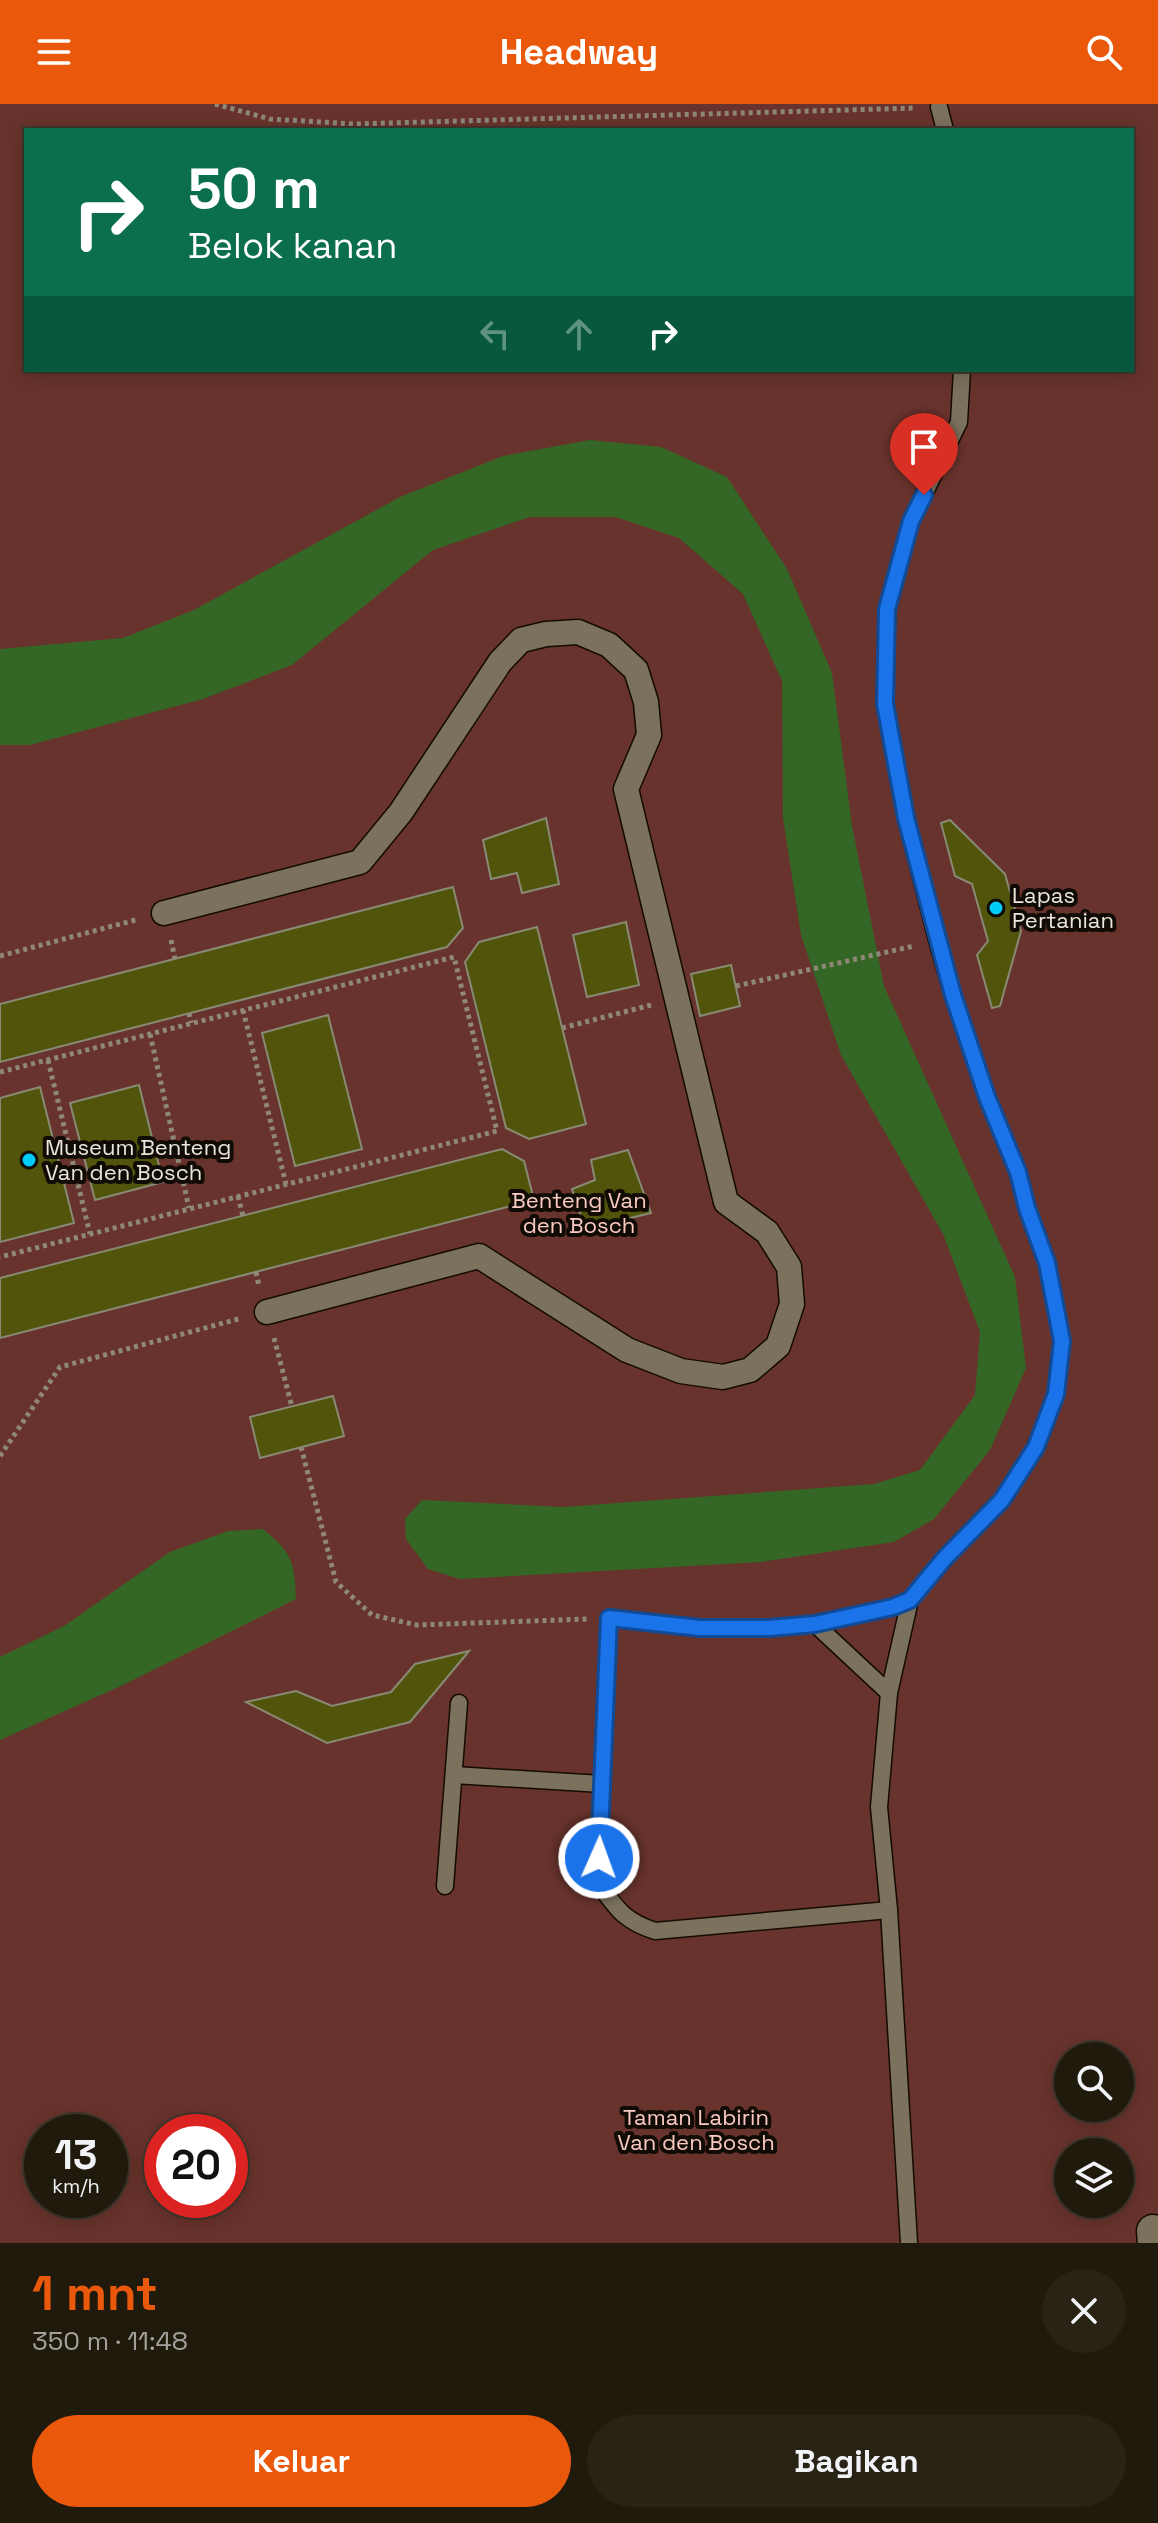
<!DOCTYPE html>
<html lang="id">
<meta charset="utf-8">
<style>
body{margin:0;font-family:"Space Grotesk",sans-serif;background:#282315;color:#f1f3f6;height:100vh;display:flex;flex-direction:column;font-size:30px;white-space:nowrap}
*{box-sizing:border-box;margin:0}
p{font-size:26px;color:#a2a19d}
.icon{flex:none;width:44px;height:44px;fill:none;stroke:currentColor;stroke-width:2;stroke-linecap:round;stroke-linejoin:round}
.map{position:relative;height:2139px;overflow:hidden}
.side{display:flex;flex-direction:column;background:#201a0c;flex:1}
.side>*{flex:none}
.top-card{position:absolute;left:24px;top:24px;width:1110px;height:244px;border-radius:0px;box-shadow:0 4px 20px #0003,0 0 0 2px #3d382d;background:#0b6e4f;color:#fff;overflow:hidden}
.fabs{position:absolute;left:1054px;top:1938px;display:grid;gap:16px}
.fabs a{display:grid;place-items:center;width:80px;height:80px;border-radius:50%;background:#201a0c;box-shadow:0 4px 20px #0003,0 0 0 2px #3d382d;font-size:40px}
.speed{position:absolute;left:24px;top:2010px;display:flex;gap:16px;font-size:40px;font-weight:700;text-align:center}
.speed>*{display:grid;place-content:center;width:104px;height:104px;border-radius:50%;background:#201a0c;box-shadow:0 4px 20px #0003,0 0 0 2px #3d382d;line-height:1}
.speed small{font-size:20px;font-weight:400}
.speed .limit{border:12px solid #d22;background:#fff;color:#111}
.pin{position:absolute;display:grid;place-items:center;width:68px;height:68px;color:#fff;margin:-82px -34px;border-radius:50% 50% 50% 0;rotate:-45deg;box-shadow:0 0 8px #0007}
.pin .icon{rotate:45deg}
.me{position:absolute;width:88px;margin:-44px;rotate:2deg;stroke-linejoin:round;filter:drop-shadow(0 0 6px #0008)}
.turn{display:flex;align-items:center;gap:28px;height:168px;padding:0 32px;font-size:36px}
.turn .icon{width:104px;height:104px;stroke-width:2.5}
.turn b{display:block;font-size:56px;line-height:68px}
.lanes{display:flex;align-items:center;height:76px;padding:0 32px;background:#0003;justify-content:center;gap:40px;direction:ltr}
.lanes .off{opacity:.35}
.round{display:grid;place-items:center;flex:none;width:84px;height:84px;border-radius:42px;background:#282315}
.headline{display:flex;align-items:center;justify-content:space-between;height:136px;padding:0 32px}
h1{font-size:48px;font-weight:700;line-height:60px;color:#ea580c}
.action{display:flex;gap:16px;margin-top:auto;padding:16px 32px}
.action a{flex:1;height:92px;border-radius:48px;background:#ea580c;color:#fff;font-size:32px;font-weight:700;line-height:92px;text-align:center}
.action a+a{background:#282315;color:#f1f3f6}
header{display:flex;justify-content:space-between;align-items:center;height:104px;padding:0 32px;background:#ea580c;color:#fff;font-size:36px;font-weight:700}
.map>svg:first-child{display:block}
.green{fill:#68332c;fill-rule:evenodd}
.water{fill:#346725}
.building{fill:#51540b;stroke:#888a74;stroke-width:2}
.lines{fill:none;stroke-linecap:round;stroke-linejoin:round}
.service-casing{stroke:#130b00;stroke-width:19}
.pedestrian-casing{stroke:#130b00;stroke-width:27}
.minor-casing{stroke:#130b00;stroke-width:35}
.path{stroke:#8f8879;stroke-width:5;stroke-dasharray:4 4;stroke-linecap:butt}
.service{stroke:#7c715d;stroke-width:16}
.pedestrian{stroke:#7c715d;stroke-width:24}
.minor{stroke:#7c715d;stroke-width:32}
.route-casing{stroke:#114b97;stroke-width:20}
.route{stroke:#1a73e8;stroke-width:14}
.poi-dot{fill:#00cbf9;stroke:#100c05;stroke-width:3}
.labels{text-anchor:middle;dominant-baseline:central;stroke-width:8;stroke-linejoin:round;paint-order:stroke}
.poi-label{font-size:22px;fill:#ebe5da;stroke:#100c05;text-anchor:start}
.park-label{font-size:22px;fill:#facac2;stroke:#100c05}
</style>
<header><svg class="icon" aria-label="menu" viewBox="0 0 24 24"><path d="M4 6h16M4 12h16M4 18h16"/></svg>Headway<svg class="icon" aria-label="search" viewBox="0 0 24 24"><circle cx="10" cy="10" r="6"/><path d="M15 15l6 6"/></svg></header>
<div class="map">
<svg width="1158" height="2139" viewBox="0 0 1158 2139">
<rect width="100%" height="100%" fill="#2a2210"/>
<path class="green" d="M0,0H1158V2139H0ZM26,26H1132V266H26ZM1068,1952H1120V2004H1068ZM42,2028H110V2096H42ZM162,2028H230V2096H162ZM1068,2048H1120V2100H1068Z"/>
<g class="water">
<path d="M590,336L661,343L727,373L787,465L832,569L852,722L884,882L1015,1173L1026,1264L990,1346L934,1415L894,1438L761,1458L460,1475L428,1465L406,1435L405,1415L422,1396L563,1403L874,1380L920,1366L975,1291L980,1228L943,1130L841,951L801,831L783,714L782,577L743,490L679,434L616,413H530L433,446L292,561L203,595L30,641H0V545L123,534L194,506L400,393L503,352Z"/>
<path d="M263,1425C292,1448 295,1459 296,1495L123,1581L0,1636V1553L64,1522L170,1448L228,1427Z"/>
</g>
<g class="building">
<path d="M546,714L559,780L522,789L517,769L491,775L483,736Z"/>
<path d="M950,716L1005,770L1021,827L1000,902L992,904L977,851L988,837L972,780L955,772L941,719Z"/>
<path d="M453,783L463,824L447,843L0,958V900Z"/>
<path d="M626,818L639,881L587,893L573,831Z"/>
<path d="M537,823L586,1020L529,1035L506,1024L465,858L479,838Z"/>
<path d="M731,861L740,902L700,912L691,870Z"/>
<path d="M328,911L362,1045L295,1062L262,929Z"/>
<path d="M139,981L163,1078L95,1096L70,999Z"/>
<path d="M40,983L74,1119L0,1138V994Z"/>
<path d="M502,1045L524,1057L534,1096L0,1234V1174Z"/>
<path d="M628,1046L651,1109L585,1125L572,1085L595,1076L591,1056Z"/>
<path d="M333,1292L344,1332L260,1354L250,1313Z"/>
<path d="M469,1547L410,1618L327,1639L246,1598L296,1587L332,1602L391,1588L415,1560Z"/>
</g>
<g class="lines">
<g class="service-casing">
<g id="service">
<path d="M939,3L945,26"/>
<path d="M815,1520L893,1503L910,1496"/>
<path d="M889,1589L815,1520L769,1524H700L609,1514L598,1779C617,1805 624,1817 655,1827L889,1806"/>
<path d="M454,1671L602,1680"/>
<path d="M445,1782L459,1599"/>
<path d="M909,2139L889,1806L879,1703L889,1589L910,1496L944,1455L1002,1396L1036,1343L1056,1290L1062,1237L1047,1159L1027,1104L1018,1068L987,993L953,891L937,836L906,714L885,600L887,505L911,417L959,318L962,266"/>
</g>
</g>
<g class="pedestrian-casing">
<path id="pedestrian" d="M164,809L360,758L401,708L500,558L521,536L546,530L578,528L609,541L636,566L646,598L649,631L626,685L726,1098L767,1128L789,1163L792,1200L778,1242L750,1266L723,1273L681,1267L627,1246L479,1152L267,1208"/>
</g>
<g class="minor-casing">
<path id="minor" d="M1153,2127L1154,2139"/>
</g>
<g class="path">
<path d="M215,0L270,15L354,20L916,4"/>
<path d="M171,836L175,855"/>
<path d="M0,852L139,815"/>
<path d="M736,882L914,842"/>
<path d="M243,906L286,1080"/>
<path d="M189,909L191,919"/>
<path d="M562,924L651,901"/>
<path d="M150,930L189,1104"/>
<path d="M48,956L90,1130"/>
<path d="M0,968L454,853L497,1027L0,1153"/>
<path d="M238,1092L243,1112"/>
<path d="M256,1168L259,1182"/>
<path d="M274,1234L292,1303"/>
<path d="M301,1343L336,1478L372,1511L417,1521L588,1515"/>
<path d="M0,1352L60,1263L242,1214"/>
</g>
<use href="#service" class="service"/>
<use href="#pedestrian" class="pedestrian"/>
<use href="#minor" class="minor"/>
</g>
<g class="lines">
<g class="route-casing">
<path id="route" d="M599,1754L609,1514L700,1524H769L815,1520L893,1503L910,1496L944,1455L1002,1396L1036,1343L1056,1290L1062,1237L1047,1159L1027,1104L1018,1068L987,993L953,891L906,714L885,600L887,505L911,417L924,391"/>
</g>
<use href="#route" class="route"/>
</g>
<g class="poi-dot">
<circle cx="996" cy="804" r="8"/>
<circle cx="29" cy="1056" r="8"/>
</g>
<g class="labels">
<g class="poi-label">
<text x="1012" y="791">Lapas<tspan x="1012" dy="25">Pertanian</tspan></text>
<text x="45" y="1043">Museum Benteng<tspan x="45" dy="25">Van den Bosch</tspan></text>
</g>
<g class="park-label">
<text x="579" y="1096">Benteng Van<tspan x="579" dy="25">den Bosch</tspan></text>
<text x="696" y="2013">Taman Labirin<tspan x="696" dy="25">Van den Bosch</tspan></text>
</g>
</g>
</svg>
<div class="fabs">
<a><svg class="icon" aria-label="search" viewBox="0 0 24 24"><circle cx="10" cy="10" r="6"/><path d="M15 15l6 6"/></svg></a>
<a><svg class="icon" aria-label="layers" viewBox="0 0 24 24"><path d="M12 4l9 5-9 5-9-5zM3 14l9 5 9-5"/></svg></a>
</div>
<div class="speed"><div>13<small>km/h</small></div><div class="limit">20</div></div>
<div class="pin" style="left:924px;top:391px;background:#d93025"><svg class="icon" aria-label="arrive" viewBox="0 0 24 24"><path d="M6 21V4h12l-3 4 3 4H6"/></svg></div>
<svg class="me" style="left:599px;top:1754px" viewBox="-20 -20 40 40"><circle r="17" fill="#1a73e8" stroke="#fff" stroke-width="3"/><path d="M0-11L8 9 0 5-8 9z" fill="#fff"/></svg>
<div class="top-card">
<div class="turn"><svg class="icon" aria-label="right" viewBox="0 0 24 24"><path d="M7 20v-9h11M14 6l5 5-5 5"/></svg><div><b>50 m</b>Belok kanan</div></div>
<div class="lanes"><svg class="icon off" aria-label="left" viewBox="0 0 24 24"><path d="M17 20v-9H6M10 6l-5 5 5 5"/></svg><svg class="icon off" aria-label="ahead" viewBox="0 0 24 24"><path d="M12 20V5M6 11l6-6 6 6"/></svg><svg class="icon" aria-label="right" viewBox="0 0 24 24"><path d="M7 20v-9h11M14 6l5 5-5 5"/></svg></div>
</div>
</div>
<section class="side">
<div class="headline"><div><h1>1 mnt</h1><p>350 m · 11:48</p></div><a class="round"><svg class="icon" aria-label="close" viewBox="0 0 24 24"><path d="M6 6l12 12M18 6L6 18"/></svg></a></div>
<div class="action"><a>Keluar</a><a>Bagikan</a></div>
</section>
